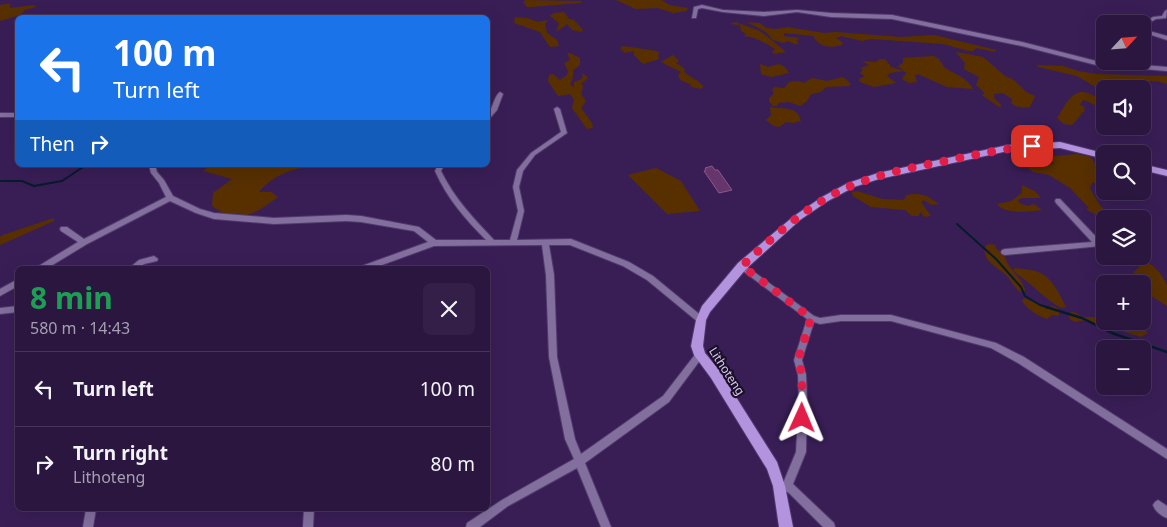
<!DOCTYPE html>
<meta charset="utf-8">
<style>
body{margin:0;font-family:"Noto Sans",sans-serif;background:#331f47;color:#f1f3f6;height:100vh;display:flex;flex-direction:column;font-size:19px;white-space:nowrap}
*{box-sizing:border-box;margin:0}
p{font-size:16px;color:#a69fb1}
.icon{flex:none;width:28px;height:28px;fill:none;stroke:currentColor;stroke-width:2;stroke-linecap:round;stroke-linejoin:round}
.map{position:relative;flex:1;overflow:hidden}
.side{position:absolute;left:15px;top:266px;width:475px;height:245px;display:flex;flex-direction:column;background:#2b1640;border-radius:8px;box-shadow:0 5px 20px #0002,0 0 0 1px #473559}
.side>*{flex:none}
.guide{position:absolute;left:15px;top:15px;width:475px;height:152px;border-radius:8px;box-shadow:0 5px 20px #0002,0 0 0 1px #473559;background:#1a73e8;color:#fff;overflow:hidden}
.needle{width:32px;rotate:64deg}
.buttons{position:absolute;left:1096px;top:15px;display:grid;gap:10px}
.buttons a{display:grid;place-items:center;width:55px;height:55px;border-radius:8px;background:#2b1640;box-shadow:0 5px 20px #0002,0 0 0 1px #473559;font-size:25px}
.pin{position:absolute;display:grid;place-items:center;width:42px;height:42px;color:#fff;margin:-21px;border-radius:10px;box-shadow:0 2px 8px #0006}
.me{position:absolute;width:55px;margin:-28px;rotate:1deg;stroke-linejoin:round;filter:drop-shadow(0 0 4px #0008)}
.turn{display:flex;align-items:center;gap:18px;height:105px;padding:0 15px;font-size:22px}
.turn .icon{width:65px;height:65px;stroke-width:2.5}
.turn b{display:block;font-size:35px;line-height:42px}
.then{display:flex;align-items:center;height:48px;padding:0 15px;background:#0003;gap:10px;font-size:19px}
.round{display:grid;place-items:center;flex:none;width:52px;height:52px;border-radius:8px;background:#331f47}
.head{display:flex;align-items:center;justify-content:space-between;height:85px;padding:0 15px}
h1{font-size:30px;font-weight:700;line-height:38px;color:#1e9e55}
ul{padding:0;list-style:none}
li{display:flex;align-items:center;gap:15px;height:75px;padding:0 15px;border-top:1px solid #473559}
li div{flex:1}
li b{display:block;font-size:19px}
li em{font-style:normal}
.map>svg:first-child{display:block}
.green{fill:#583000}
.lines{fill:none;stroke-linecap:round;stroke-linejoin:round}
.stream-far1{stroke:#061b2b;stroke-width:2}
.stream{stroke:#061b2b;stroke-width:2.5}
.building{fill:#65356b;stroke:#88588d}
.minor-casing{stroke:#523a6e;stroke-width:2}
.secondary-casing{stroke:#523a6e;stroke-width:2}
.minor{fill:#836f9e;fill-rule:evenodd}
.secondary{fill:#b393de;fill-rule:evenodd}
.route{stroke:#e11d48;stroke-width:9;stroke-dasharray:0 16.2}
.labels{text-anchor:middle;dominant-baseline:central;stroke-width:4.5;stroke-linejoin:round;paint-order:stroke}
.street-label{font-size:12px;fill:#d8caec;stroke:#1b1029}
</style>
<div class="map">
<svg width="1167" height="527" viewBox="0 0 1167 527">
<rect width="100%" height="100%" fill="#391e56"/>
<g class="green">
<path d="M526,0L581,1V3L531,7H527L523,2Z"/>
<path d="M616,0H662L669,5L688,8L686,11L673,13L658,8L636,9Z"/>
<path d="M6,4H10V8L34,5L36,7L25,10L20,15L0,21V5Z"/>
<path d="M564,12L569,19L574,20L583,30L581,32L572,30L567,24L556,32L559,23L550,16L554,13Z"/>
<path d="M515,17L527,18L538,22L548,20L545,24L547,33L557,40L559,46L550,47L540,32L514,23Z"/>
<path d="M735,22L760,31L786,52L774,54L772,52L775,49C765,43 756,37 744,36L746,34L741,31L740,25L730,24Z"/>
<path d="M747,22L760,23L766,28L776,29L787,27L824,33L836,32L901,37L934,35L996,50L995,52L976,48L973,51H969L943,44L871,39L862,41L841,36L836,38L843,43L842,45C830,48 820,48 813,36L785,33L783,36L799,38L797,40L798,45L787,41L784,43L773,40L766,32Z"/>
<path d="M623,46L657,51L660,53L658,54L659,59L643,64L634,55V51L625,53L620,48Z"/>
<path d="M957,52L983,57L1005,76L1014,80L1026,92L1035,96L1030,107C1023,108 1017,108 1011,103L1012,99L1003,93L994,94V98L1002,106L999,107L982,95L985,93L976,85L979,77L964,69L965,63L957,54Z"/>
<path d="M567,53H570L580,58V65L573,70V77L570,85L574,87V82L582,79L583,73L588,78L581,84L583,86L581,94L586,101L581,108L592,123L593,128L587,129L572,108L574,100L570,94L558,96L548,81L549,75L553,74L560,80L567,75L568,71L564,63L570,60Z"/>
<path d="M673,55L679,61L676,63L685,69L684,72C691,78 697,79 703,86L702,89L692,87L690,84L680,80L678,75L681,72L661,62Z"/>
<path d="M933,56C942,58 940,65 947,69C958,76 966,77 973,89L947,87L918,74L915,76L917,82L909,83L902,79L906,73L898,66L903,63V58Z"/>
<path d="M880,59H885L891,67L904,71L890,73L887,76L896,83L874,87L860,82L859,79L865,76L860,73L863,70L861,68L869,65L862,61L876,62Z"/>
<path d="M779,64L785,67L789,73L771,77L761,74L760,64L768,67Z"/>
<path d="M1037,65L1063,66L1078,71L1097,74L1167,76V84C1160,81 1149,80 1142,82L1143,86C1132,95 1113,82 1100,82L1099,89L1077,76L1038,67Z"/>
<path d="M843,77L851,84L848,86L826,87L821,92L811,94L807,101L800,106L789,102L778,103L777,106H773L769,102V98L774,94L772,89L775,87L784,88L789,82L798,81L804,83L812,78L827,81Z"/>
<path d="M1080,92C1092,92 1097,98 1105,104V110C1097,108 1092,102 1083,100L1080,105L1085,107L1084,110L1085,112L1080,113L1082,114L1072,125L1064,124L1057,118C1064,108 1068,96 1080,92Z"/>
<path d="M770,107C784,110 797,105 801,121L793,123L786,122L779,127L774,126L766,120L771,115Z"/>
<path d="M1077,154L1091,157L1098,169L1105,177V181L1092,183L1090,188C1095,196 1098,205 1106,211V215L1109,219H1105V227L1101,225L1096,215L1086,209L1089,208L1070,188L1049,175L1033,172L1019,162L1020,160L1046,165L1055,164L1044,157Z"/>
<path d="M211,165H315C293,169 274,174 259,192H271L278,197C255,214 238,226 212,206L213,193L232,179L203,171Z"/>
<path d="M656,168L681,181L700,211L667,214L628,175Z"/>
<path d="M1022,185L1036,192L1041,198H1022L1018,200L1019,203L1028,206L1034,204L1042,210C1030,212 1003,214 997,204L1011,201L1022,193Z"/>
<path d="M857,191L882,199L904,200L906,195C921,192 927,195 939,204L932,205L924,200L921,202L931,216L924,217L921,212L918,216H912L905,210L871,207L853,196L852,192Z"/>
<path d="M54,218V221L0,245V237L3,235Z"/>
<path d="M991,244L995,245L996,249L1004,254C1007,270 1023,277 1025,291L1020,292C1014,287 1012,282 1007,276C998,267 980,261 986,245Z"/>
<path d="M1138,259C1151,261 1162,273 1167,285C1167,290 1167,300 1167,306L1143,291V284L1146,283L1133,272L1139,268Z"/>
<path d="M1015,268C1022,269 1029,269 1035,271C1051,275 1059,293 1066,307L1061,308C1045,299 1032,284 1017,274L1013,270Z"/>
<path d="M1024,298L1040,305L1056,307L1060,312L1058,316L1052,315L1047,319C1038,316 1028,310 1022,301Z"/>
<path d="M1073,312L1084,317H1093L1145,330L1148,333L1141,337L1086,320L1075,322L1070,319L1068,313Z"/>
</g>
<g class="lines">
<g class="stream-far1">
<path d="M0,181H22L34,186L62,181L86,165"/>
<path d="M957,224L996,259L1021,287L1025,296L1040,305L1050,308"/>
</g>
<path class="stream" d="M1046,307L1082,318L1112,333L1167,352"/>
</g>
<path class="building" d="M712,166L715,170H718L732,190L719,193L704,171L706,170L705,168Z"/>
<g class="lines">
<g class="minor-casing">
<g id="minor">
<path d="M702,5L723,10L764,12L797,10L831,13L892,15L1022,42L1096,61L1167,67V71L1096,65L1022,46L892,19L831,17L797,12L764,16L723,12L702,8L698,9L696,18H692L694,7Z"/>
<path d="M1167,10L1166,18L1156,19L1142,27V24L1153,17L1162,16L1165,11Z"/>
<path d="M1116,21L1121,24H1114V22Z"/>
<path d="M1142,29L1167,36V40L1142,32Z"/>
<path d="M500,92L503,94L497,110L490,118L488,119V114C493,108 494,96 500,92Z"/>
<path d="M557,107L560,109L567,133L535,155L523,171L519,187L524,211L517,240L571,239L629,262L653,276L704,318L705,320L704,322L701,323L698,322L647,280L623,266L570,245H549L554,275L557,357L575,439L581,454L663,396L697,352L700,351L703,352L704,355L669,402L585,463L611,527H601L577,468L508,506L480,527H466L467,523L502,500L574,459L565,439L549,357L546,275L542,245L434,246L371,269H358L359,267L428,242L414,231L361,222L346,221L274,224L214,219L196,213L170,201L87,244L46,269H36L37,267L78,242L61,231L60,229L61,227H67L84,239L166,197L159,183L151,173L149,165H155L157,172L164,180L173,196L200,209L214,213L274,218L346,215L361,216L419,227L436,240H486C465,219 447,198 435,171L438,165H444L441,171C454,198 474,219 494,240H510L518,211L513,187L517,170L531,153L561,132L554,109Z"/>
<rect x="0" y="113" width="18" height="4"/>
<path d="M1056,199H1060L1101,242L1102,244L1101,246L1005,255L1002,254L1001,252L1002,250L1005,249L1092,242L1056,203L1055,201Z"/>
<path d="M154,256L158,259L157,261L144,264L138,269H128L139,260Z"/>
<path d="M742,263L814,316L820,318L841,315H891L996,343L1024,357L1167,449V459L1018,363L991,348L891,321H841L820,324L814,322L802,360L806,375L807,400L806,452L793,484L795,486L834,523L835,527H823L789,493L781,489L779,486L781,483L784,481L796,452L799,400L798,375L794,360L807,319L739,268L738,266L739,264Z"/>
<path d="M18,279V286L0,296V289Z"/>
<path d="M18,306V312L0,314V308Z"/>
<path d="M1158,500L1167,506V518C1161,516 1155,511 1153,505L1155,502Z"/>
<path d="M86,509H96L93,527H83Z"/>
<path d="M304,509H314L313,527H303Z"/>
</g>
</g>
<g class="secondary-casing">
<g id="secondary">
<path d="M1060,142L1107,154H1105V159L1060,148L1008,151L879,179L854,187L828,201L800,220L746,269L710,312L706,320L703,346L705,353L719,370L777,462L785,486L793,527H779L773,486L767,469L711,378L694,355L691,346L696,320L702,306L738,263L794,216L822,197L848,183L878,173L1008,145Z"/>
<path d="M1142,164L1167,170V176L1142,170Z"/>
</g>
</g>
<use href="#minor" class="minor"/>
<use href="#secondary" class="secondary"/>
</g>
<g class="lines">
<path class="route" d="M802,418V375L798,360L811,318L742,266C768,242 794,217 825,199C862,177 904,169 945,161C974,155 1002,149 1032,146"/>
</g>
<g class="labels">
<g class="street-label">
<text transform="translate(727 371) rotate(57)">Lithoteng</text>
</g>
</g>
</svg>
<div class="buttons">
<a><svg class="needle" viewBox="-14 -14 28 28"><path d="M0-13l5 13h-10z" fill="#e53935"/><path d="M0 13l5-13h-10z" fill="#a69fb1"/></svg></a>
<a><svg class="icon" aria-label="sound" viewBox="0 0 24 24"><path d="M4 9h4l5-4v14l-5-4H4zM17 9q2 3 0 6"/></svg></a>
<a><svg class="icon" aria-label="search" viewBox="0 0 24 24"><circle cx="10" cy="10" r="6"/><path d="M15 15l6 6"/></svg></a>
<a><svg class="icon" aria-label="layers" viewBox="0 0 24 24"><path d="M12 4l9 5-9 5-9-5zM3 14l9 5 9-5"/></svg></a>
<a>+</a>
<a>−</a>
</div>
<div class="pin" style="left:1032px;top:146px;background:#d93025"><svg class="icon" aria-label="arrive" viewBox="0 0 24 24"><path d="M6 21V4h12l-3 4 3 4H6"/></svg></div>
<svg class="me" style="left:802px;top:418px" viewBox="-20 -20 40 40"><path d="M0-17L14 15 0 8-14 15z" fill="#e11d48" stroke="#fff" stroke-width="4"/></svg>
<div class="guide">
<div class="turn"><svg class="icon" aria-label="left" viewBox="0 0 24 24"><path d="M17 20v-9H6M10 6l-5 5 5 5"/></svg><div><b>100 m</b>Turn left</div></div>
<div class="then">Then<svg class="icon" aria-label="right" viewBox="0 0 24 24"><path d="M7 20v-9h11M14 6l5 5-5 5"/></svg></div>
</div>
<section class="side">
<div class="head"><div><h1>8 min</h1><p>580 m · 14:43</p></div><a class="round"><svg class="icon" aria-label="close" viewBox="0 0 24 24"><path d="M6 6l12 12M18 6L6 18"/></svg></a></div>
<ul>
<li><svg class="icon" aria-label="left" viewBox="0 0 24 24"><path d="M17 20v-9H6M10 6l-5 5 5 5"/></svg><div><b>Turn left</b></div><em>100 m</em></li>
<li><svg class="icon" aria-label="right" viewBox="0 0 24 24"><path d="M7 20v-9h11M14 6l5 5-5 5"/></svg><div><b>Turn right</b><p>Lithoteng</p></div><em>80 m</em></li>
</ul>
</section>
</div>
